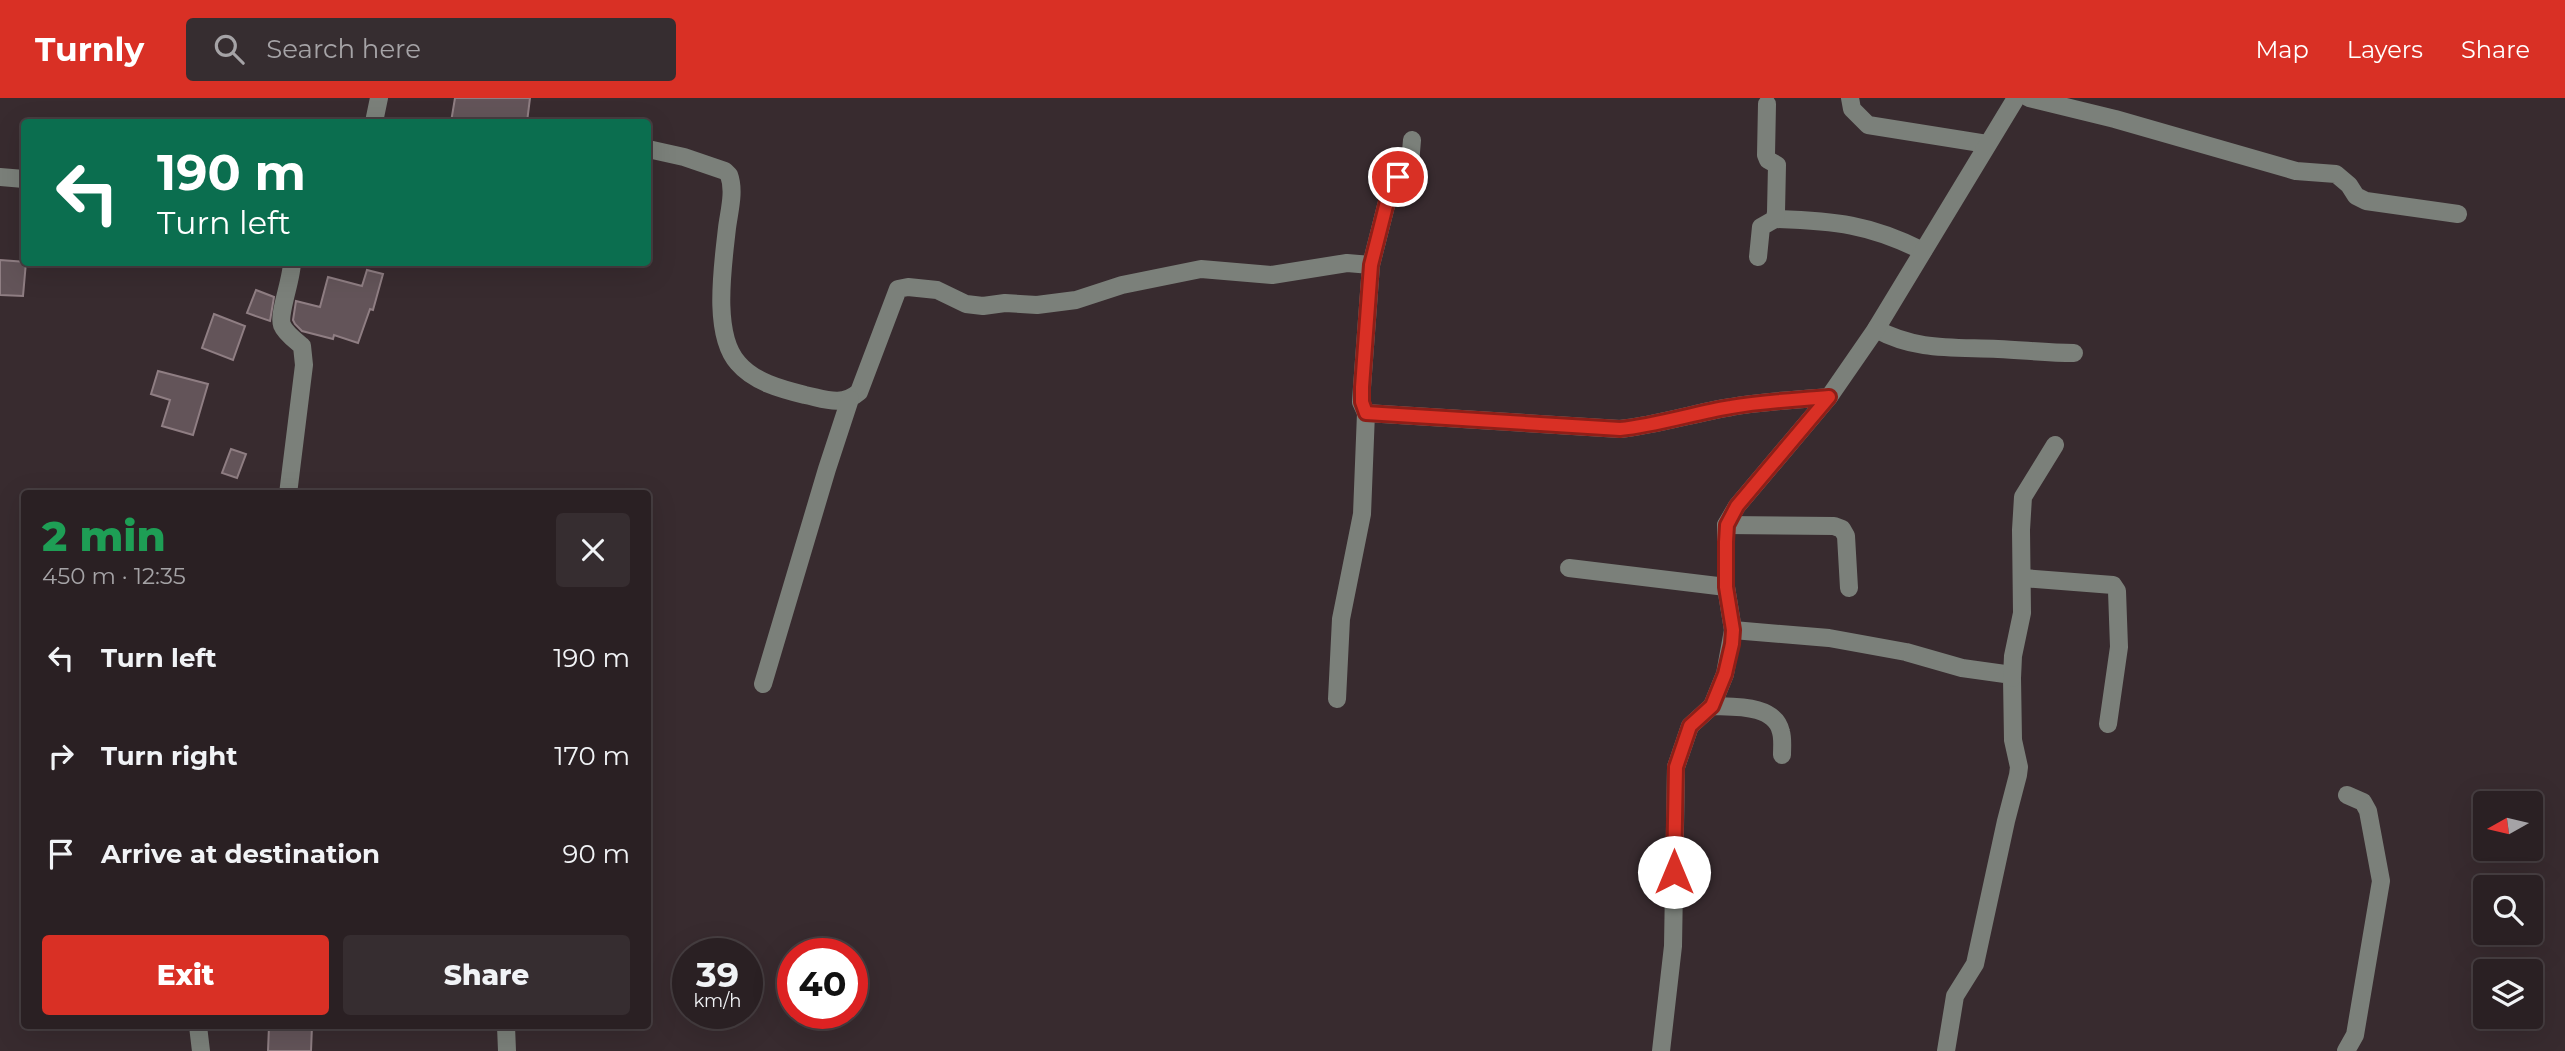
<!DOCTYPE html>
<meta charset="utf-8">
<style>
body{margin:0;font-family:Montserrat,sans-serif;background:#362d30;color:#f1f3f6;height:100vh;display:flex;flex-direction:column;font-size:26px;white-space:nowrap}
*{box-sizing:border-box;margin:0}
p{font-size:23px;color:#a5a3a6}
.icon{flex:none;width:38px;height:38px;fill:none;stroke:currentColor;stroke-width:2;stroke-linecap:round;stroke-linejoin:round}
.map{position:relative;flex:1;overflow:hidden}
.side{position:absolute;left:21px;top:392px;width:630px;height:539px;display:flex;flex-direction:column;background:#2a2023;border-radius:7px;box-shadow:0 7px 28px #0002,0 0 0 2px #463e41}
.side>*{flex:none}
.banner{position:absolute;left:21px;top:21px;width:630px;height:147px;border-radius:7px;box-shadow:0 7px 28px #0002,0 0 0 2px #463e41;background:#0b6e4f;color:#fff;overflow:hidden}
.needle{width:46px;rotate:262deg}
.tools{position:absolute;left:2473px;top:693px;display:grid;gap:14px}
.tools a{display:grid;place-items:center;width:70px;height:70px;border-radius:7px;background:#2a2023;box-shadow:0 7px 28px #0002,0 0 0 2px #463e41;font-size:35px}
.speed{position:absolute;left:672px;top:840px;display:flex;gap:14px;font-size:35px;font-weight:700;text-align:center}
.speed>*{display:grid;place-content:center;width:91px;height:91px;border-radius:50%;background:#2a2023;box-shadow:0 7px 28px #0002,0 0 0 2px #463e41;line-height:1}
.speed small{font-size:18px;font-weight:400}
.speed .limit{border:10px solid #d22;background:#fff;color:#111}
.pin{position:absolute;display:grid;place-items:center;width:60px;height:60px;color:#fff;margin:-30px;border:4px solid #fff;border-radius:50%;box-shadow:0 2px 7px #0007}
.me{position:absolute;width:77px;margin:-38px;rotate:0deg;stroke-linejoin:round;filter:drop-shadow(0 0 5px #0008)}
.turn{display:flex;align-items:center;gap:24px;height:147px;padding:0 21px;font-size:32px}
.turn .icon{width:91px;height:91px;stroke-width:2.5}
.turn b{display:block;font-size:49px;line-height:60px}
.round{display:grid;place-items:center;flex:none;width:74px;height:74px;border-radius:7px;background:#362d30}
.headline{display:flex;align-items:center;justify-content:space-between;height:119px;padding:0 21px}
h1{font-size:42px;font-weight:800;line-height:52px;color:#1e9e55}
.primary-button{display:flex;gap:14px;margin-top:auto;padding:14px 21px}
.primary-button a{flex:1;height:80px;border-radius:7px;background:#d93025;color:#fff;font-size:28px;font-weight:800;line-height:80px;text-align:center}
.primary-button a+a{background:#362d30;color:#f1f3f6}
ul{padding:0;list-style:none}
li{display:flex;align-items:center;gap:21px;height:98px;padding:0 21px}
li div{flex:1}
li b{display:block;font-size:26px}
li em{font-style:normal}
header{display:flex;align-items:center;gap:42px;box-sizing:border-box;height:98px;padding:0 35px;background:#d93025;color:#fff}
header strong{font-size:33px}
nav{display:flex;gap:38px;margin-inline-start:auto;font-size:24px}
.search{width:490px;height:63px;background:#362d30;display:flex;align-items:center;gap:18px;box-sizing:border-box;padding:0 24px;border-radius:7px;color:#a5a3a6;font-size:26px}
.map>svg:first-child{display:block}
.building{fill:#635459;stroke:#8f7e83;stroke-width:2}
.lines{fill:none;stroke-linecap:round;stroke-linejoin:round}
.minor{stroke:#7b807a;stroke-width:18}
.route-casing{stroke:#8d1f18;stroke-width:18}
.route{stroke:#d93025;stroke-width:12}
</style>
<header>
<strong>Turnly</strong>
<div class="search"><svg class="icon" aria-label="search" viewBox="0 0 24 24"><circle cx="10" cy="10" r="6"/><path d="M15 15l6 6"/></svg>Search here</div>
<nav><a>Map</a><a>Layers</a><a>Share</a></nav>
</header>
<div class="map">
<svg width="2565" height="953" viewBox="0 0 2565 953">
<rect width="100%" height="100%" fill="#382b2f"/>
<g class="building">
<path d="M455,0H530L527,24H451Z"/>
<path d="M0,162L26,164L23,198L0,197Z"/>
<path d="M367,172L383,176L373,212L370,211L358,245L334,237L333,241L302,233L295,226L293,222L296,203L320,209L328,179L362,188Z"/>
<path d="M256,192L274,199L270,223L247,215Z"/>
<path d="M214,216L245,228L233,262L202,250Z"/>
<path d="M158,273L208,286L193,337L162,328L170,302L151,296Z"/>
<path d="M231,351L246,356L237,380L222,375Z"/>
<path d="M269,928H312L311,953H268Z"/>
</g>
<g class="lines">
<g class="minor">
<path d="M1850,0L1852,11L1868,27L1987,46"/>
<path d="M2029,0L2115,21L2296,73L2336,76L2349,87L2356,98L2366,103L2458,116"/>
<path d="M374,24L379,0"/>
<path d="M648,51L684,59L725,73L729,77C735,93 729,114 727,130C723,167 712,236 738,265C754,284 781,291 805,297C825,301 842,309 859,294L898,191L908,189L937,192L966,206L983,208L1005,205L1037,207L1076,202L1122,187L1201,171L1272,177L1347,165L1371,167L1362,289L1361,304L1366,315L1620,331C1658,327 1694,315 1731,309C1763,303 1796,302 1829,299"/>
<path d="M0,79L24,81"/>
<path d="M1775,121C1835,123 1869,126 1923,153"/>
<path d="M1758,159L1761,129L1775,121L1776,114L1777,67L1768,62L1766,57L1767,6"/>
<path d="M1371,167L1391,88L1410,66L1412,42"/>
<path d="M1876,231C1916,253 1953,249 1998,251C2023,252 2048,255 2074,255"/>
<path d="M288,396L304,267L302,248C296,243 285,235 282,227C278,216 292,181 292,164"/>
<path d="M1726,427L1834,428L1842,431L1846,438L1849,490"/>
<path d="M1569,470L1726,489"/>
<path d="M2023,480L2113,487L2117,493L2119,549L2108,626"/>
<path d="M1733,532L1829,540L1906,554L1962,570L2005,576L2012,580L2013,642L2019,669L2018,677L2006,723L1975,866L1955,898L1946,953"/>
<path d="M2012,580L2013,558L2022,515L2021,432L2023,399L2055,347"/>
<path d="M763,586L827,371L850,301"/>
<path d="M1337,601L1341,521L1362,416L1366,315"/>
<path d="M1712,608C1734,609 1775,606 1781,634C1783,641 1782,649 1782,657"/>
<path d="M198,928L201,953"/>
<path d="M506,928L507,953"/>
<path d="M1661,953L1673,848L1676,669L1690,628L1712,608L1725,576L1733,532L1726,489V427L1737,408L1829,299L1876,231L2016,0"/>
<path d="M2346,953L2355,937L2381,783L2368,713L2363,704L2347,697"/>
</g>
</g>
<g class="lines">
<g class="route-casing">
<path id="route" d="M1398,79L1391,88L1371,167L1362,289V304L1366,315L1620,331C1658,327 1694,315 1731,309C1763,303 1796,302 1829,299L1737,408L1727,427L1726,444V489L1733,532L1732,546L1725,576L1712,608L1690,628L1676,669L1674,774"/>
</g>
<use href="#route" class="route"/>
</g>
</svg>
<div class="tools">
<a><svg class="needle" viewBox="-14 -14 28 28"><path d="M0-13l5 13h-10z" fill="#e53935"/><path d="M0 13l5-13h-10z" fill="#a5a3a6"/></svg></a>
<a><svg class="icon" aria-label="search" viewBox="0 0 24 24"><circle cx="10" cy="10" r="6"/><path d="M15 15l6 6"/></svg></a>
<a><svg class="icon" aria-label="layers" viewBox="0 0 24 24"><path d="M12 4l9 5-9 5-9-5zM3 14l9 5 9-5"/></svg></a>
</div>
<div class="speed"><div>39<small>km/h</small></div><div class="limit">40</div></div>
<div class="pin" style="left:1398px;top:79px;background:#d93025"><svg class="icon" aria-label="arrive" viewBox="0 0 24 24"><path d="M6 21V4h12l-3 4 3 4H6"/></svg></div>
<svg class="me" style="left:1674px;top:774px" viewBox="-20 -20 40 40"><circle r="19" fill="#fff"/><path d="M0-13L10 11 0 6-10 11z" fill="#d93025"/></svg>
<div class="banner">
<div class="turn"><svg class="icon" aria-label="left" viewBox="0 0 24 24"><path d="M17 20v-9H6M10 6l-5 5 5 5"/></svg><div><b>190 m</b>Turn left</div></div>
</div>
<section class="side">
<div class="headline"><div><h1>2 min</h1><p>450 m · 12:35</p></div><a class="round"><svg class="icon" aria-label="close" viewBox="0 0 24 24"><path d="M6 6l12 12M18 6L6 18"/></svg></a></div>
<ul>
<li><svg class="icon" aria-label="left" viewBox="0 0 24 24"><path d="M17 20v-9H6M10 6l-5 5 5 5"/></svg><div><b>Turn left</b></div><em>190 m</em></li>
<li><svg class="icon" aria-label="right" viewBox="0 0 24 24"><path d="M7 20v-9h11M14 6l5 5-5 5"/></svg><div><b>Turn right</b></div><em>170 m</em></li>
<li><svg class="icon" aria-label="arrive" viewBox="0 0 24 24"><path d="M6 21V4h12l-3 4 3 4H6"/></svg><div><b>Arrive at destination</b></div><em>90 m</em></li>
</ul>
<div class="primary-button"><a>Exit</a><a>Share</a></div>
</section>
</div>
